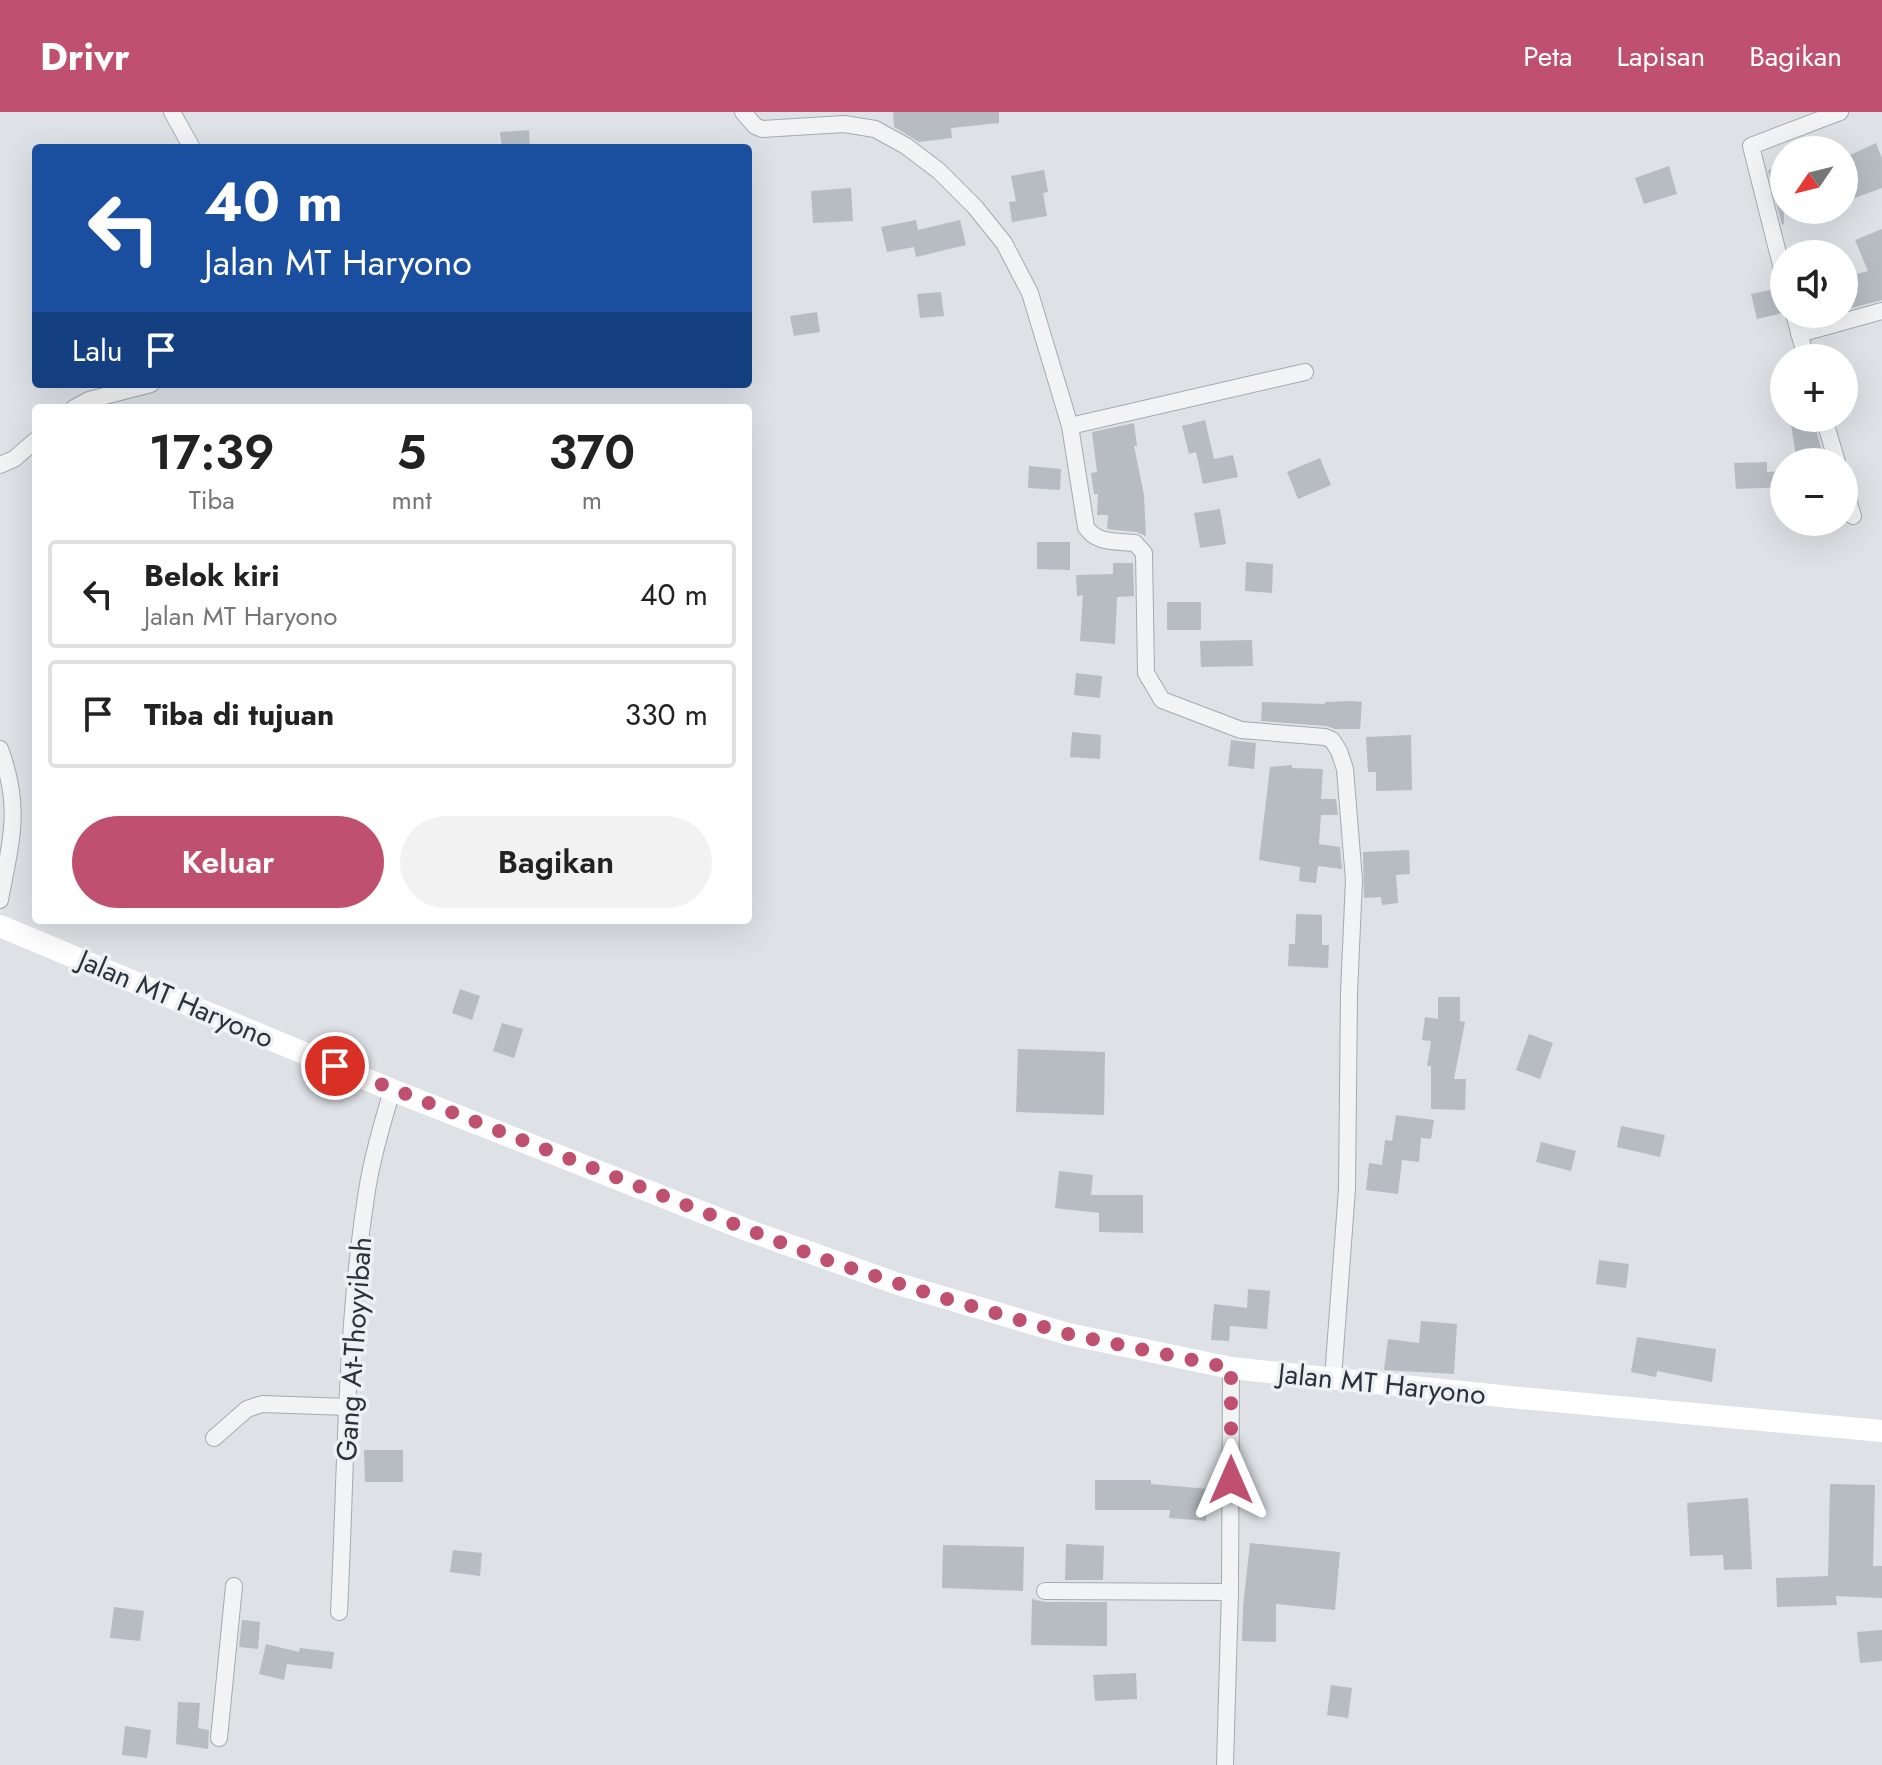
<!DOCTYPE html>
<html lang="id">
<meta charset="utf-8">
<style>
body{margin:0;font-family:Jost,sans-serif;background:#f2f2f2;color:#222;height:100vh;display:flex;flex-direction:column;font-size:30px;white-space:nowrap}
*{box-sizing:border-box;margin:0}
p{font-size:26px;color:#767676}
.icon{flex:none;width:44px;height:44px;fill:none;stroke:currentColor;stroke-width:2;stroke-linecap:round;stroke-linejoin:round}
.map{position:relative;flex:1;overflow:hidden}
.side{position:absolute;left:32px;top:292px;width:720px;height:520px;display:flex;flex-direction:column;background:#fff;border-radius:8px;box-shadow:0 8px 32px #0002}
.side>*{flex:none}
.guide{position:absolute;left:32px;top:32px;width:720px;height:244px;border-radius:8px;box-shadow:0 8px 32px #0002;background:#1a4fa0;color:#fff;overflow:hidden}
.needle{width:52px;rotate:235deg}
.buttons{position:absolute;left:1770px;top:24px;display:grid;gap:16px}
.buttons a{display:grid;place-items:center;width:88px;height:88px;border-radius:50%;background:#fff;box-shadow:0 8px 32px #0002;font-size:40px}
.pin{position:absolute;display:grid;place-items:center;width:68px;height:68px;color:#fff;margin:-34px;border:4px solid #fff;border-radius:50%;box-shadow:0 2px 8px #0007}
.me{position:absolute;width:88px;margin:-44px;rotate:0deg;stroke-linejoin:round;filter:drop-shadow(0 0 6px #0008)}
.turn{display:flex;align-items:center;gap:28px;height:168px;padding:0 40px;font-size:36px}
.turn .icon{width:104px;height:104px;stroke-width:2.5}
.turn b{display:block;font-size:56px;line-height:68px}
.then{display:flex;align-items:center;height:76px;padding:0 40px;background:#0003;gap:16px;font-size:30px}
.eta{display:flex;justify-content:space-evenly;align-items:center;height:136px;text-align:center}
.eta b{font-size:48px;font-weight:600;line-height:56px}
.button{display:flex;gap:16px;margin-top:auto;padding:16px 40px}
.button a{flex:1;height:92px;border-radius:48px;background:#bf506f;color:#fff;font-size:32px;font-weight:600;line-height:92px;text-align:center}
.button a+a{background:#f2f2f2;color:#222}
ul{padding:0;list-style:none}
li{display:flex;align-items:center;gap:24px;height:108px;margin:0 16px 12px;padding:0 24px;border:4px solid #e0e0e0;border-radius:8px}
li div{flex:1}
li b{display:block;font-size:30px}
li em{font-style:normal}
header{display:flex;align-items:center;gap:48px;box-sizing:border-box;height:112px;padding:0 40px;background:#bf506f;color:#fff}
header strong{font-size:38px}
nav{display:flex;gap:44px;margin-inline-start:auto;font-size:28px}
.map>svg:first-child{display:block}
.building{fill:#b6bcc2}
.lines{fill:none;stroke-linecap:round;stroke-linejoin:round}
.minor-casing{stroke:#a4aaaf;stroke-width:18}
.minor{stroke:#f1f3f5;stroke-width:16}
.secondary{stroke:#fff;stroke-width:22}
.route{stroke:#bf506f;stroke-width:14;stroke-dasharray:0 25.2}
.labels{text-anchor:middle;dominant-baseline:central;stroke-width:7;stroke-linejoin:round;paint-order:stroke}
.street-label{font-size:28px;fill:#29323b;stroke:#eef1f4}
</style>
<header>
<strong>Drivr</strong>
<nav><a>Peta</a><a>Lapisan</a><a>Bagikan</a></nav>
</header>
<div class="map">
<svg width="1882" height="1653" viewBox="0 0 1882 1653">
<rect width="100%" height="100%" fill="#dee2e6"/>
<g class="building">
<path d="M893,0H999V11L951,16L952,26L919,30L894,15Z"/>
<path d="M529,18L530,36H502L500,20Z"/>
<path d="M1876,31L1882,46V76L1844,90V66L1849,64L1844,46Z"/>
<path d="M1669,54L1677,82L1644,92L1635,66Z"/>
<path d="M1784,54V112L1782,113L1768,58Z"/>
<path d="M1044,58L1048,80L1043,81L1047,104L1012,110L1009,90L1016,89L1011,64Z"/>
<path d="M851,76L853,109L813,111L811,79Z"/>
<path d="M916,108L918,118L960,108L966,133L916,145L914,135L887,140L881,115Z"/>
<path d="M1882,117V188L1844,198V165L1868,159L1855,128Z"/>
<path d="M1780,176L1783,201L1757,207L1751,182Z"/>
<path d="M941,180L944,204L920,206L917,182Z"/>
<path d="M817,200L820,220L794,224L790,204Z"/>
<path d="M1790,306H1813L1822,340L1796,344Z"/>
<path d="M1205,308L1214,347L1233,343L1238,365L1203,372L1196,340L1189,342L1182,314Z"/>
<path d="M1134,311L1137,334H1134L1144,383L1146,424L1136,420L1107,417L1108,403H1097L1098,382H1094L1091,361L1097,360L1092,320Z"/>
<path d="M1320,346L1331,373L1298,387L1287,360Z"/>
<path d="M1767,350V360L1784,359V375L1736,377L1734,351Z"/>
<path d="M1029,354L1061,357L1060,378L1028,376Z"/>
<path d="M1220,397L1226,432L1200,436L1194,401Z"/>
<path d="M1037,430H1070V458L1037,457Z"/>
<path d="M1246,450L1273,452L1272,481L1245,479Z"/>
<path d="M1113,451H1133L1134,484L1117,485L1115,532L1080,529L1083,483L1077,484L1076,463L1113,462Z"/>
<rect x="1167" y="490" width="34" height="28"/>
<path d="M1252,528L1253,554L1201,555L1200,529Z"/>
<path d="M1076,561L1102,564L1100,586L1074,583Z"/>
<path d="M1351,589L1362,590L1360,617H1335L1326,614L1261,609L1262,590L1325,592V590Z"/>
<path d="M1072,620L1101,623L1100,647L1070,645Z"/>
<path d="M1411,623L1412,678L1376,679V660H1368L1366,625Z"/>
<path d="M1231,628L1256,631L1254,657L1228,654Z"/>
<path d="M1292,653V656L1323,657L1321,687H1336L1338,703H1321L1319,732L1340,735L1342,757L1318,754L1316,771L1299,769L1300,755L1259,748L1270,655Z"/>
<path d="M1409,738L1410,762L1396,763L1398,791L1382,793L1381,785L1364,786L1363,740Z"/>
<path d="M1296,802L1322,803V833H1329L1328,856L1288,854L1289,832H1295Z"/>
<path d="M460,877L480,884L472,908L452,901Z"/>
<path d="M1438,885H1460V909L1465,910L1454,967H1466L1465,998L1431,997V954H1427L1431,929L1422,928L1425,905L1438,907Z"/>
<path d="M502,911L523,917L514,946L493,939Z"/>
<path d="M1529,922L1553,931L1540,967L1516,958Z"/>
<path d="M1018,937L1105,940L1104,1003L1016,1000Z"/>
<path d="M1396,1003L1434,1008L1431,1027L1421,1026L1419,1050L1402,1048L1398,1082L1366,1078L1369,1051L1382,1053L1385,1028L1392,1029Z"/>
<path d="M1621,1014L1665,1023L1660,1045L1617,1035Z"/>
<path d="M1541,1030L1576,1039L1571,1059L1536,1050Z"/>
<path d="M1059,1059L1093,1063L1091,1083H1143V1121L1099,1120V1101L1055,1096Z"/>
<path d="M1599,1148L1629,1152L1626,1176L1596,1172Z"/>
<path d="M1248,1177L1270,1179L1267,1217L1230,1214L1229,1229L1211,1228L1214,1192L1247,1196Z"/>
<path d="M1421,1209L1457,1212L1454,1262L1384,1258L1388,1227L1419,1231Z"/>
<path d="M1637,1225L1716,1237L1712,1270L1657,1259L1656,1265L1631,1260Z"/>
<path d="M364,1338H403V1370H365Z"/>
<path d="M1095,1368H1151V1372L1209,1377L1206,1409L1169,1406L1170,1398H1095Z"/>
<path d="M1830,1372L1875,1373L1873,1454H1882V1486L1836,1484L1837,1493L1777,1495L1776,1466L1828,1464Z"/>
<path d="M1748,1386L1752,1457L1724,1458L1723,1443L1690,1444L1687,1391Z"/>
<path d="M1250,1431L1340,1440L1335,1498L1276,1492V1530L1242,1529L1243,1495Z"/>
<path d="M1066,1432L1104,1434L1103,1468H1065Z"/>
<path d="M943,1433L1024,1435L1023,1479L942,1476Z"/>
<path d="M453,1438L482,1441L480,1464L450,1460Z"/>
<path d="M1032,1487L1045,1490H1107V1534L1031,1533Z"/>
<path d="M114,1495L144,1499L140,1529L110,1526Z"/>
<path d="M242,1508L260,1510L258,1537L239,1535Z"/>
<path d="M1882,1518V1549L1860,1551L1857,1520Z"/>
<path d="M266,1532L299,1540L300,1536L334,1540L332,1557L287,1552L284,1568L259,1562Z"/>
<path d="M1136,1561L1137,1587L1095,1589L1093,1563Z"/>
<path d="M1331,1573L1352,1576L1348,1606L1327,1603Z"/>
<path d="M178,1590L200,1591L198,1616L209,1618L208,1637L176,1632Z"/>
<path d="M125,1614L151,1618L147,1646L122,1643Z"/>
</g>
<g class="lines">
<g class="minor-casing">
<g id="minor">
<path d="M172,0L192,36"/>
<path d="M743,0L755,14L762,17L844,12L875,17L906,34L939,59L975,95L1004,131L1030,181L1070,314L1086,415C1096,432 1117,429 1135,431L1144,441L1146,561L1162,588L1241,618L1325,625L1332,628L1339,639L1345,657L1354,768L1349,881L1347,1077L1333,1266"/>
<path d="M1784,165L1751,34L1840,0"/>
<path d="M1794,202L1806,246"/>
<path d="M1799,222L1882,199"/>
<path d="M74,296L89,288L151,272"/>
<path d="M1824,306L1837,350"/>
<path d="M1070,314L1305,260"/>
<path d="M0,353L14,347L36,328"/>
<path d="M1844,375L1853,404"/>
<path d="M0,637C22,696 11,729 0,788"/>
<path d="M214,1326L247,1297L262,1292L348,1295"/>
<path d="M1045,1479L1230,1480"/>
<path d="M339,1500C346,1362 345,1222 366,1085C371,1049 382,1013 392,978"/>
<path d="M219,1626L234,1474"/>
<path d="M1225,1653L1230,1480L1231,1256"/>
</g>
</g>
<use href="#minor" class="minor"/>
<path class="secondary" d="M0,814L392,978L747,1118L898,1172L1068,1222L1231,1256L1510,1285L1882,1319"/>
</g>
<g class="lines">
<path class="route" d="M335,954L820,1146L940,1185L1068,1222L1231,1256V1368"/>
</g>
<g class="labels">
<g class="street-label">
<text transform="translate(176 887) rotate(23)">Jalan MT Haryono</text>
<text transform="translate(354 1237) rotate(-86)">Gang At-Thoyyibah</text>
<text transform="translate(1382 1272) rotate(6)">Jalan MT Haryono</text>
</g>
</g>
</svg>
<div class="buttons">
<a><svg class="needle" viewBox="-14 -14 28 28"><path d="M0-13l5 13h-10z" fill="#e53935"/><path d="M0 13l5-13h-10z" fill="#767676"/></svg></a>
<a><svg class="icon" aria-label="sound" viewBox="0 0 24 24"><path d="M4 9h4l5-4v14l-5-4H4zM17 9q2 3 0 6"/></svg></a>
<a>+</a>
<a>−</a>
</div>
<div class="pin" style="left:335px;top:954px;background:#d93025"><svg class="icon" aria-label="arrive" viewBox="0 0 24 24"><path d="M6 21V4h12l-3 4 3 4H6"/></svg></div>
<svg class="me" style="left:1231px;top:1368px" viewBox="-20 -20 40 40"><path d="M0-17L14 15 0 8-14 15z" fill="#bf506f" stroke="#fff" stroke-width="4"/></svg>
<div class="guide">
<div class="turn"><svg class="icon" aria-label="left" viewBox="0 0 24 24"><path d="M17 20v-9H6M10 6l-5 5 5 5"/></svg><div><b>40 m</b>Jalan MT Haryono</div></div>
<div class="then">Lalu<svg class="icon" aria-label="arrive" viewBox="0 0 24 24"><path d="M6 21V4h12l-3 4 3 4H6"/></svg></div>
</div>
<section class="side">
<div class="eta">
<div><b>17:39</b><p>Tiba</p></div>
<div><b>5</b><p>mnt</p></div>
<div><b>370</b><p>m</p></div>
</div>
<ul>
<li><svg class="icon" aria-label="left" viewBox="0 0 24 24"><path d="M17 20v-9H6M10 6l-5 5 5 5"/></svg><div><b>Belok kiri</b><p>Jalan MT Haryono</p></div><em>40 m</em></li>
<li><svg class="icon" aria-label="arrive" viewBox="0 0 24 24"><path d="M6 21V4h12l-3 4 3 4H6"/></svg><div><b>Tiba di tujuan</b></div><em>330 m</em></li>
</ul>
<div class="button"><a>Keluar</a><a>Bagikan</a></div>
</section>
</div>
